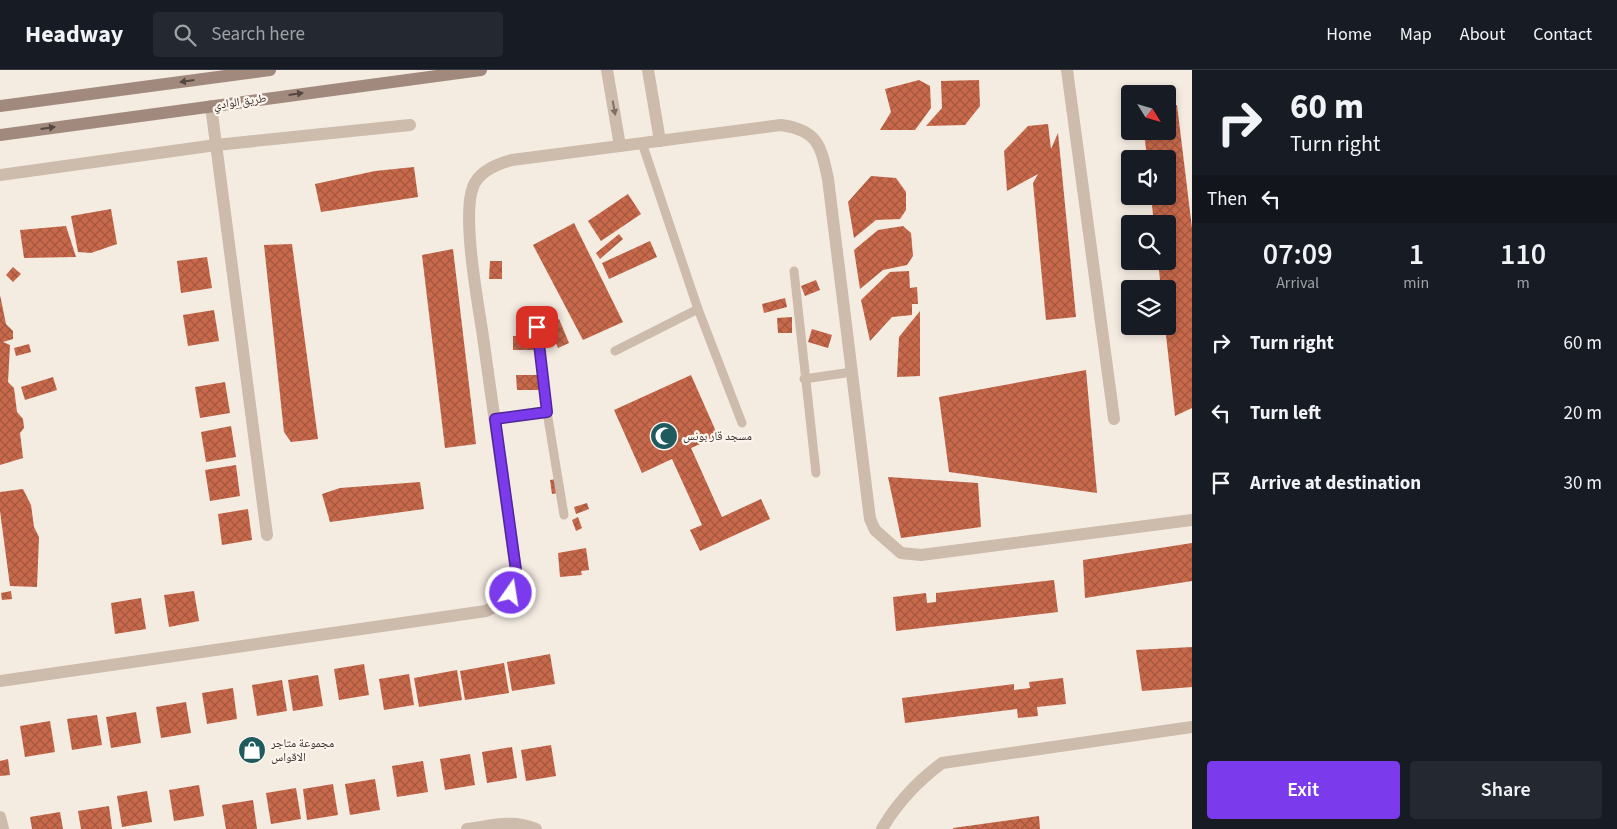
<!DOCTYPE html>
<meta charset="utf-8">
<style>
body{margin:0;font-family:"Source Sans 3","Noto Naskh Arabic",sans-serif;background:#242831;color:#f1f3f6;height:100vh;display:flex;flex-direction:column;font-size:19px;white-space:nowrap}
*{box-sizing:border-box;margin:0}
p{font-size:16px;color:#9ea1a6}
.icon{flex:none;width:28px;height:28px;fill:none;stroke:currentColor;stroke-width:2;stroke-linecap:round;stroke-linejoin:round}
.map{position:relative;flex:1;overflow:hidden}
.sheet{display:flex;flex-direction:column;background:#171b24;width:425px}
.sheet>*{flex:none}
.banner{background:#171b24;color:#f1f3f6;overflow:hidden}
.needle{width:32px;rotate:127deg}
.controls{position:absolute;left:1121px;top:15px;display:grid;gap:10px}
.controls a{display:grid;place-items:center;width:55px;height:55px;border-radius:5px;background:#171b24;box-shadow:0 2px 8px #0003;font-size:25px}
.pin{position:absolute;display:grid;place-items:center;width:42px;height:42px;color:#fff;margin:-21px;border-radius:10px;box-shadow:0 2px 8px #0006}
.me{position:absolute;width:55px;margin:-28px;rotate:13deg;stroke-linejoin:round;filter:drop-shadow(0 0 4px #0008)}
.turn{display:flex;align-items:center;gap:18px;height:105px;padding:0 15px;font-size:22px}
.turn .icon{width:65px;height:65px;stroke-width:2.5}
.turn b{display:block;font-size:35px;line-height:42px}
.then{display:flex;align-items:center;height:48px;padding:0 15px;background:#0003;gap:10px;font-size:19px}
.eta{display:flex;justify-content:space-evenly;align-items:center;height:85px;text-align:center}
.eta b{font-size:30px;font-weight:600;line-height:35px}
.action{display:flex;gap:10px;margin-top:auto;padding:10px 15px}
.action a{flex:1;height:58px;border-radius:5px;background:#7c3aed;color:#fff;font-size:20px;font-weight:600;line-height:58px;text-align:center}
.action a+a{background:#242831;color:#f1f3f6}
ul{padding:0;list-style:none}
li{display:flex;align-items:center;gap:15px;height:70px;padding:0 15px}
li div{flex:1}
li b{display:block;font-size:19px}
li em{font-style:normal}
header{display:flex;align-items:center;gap:30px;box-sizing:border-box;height:70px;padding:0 25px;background:#171b24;border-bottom:1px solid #363941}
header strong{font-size:24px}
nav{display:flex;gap:28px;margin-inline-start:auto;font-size:18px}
.search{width:350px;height:45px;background:#242831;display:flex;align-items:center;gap:12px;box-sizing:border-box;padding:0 18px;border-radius:5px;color:#9ea1a6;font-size:19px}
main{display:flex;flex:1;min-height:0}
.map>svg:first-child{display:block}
.building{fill:url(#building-cross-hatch)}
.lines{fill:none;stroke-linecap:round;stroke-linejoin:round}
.service{stroke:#cdbbac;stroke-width:9}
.minor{stroke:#cdbbac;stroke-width:12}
.secondary{stroke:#a18a7d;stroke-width:12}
.oneway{fill:#544640}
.oneway2{fill:#7d6f65}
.route-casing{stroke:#51269a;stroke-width:12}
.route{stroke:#7c3aed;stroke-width:9}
.labels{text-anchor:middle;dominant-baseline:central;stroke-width:4.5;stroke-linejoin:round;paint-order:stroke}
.street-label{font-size:12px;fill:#3b302b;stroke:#fbf5ee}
.poi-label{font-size:12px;fill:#3b302b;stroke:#fbf5ee;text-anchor:start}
</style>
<header>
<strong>Headway</strong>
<div class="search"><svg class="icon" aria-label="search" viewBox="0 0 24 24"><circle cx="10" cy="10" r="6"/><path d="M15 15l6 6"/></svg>Search here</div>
<nav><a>Home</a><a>Map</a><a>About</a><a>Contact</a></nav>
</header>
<main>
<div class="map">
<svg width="1192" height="759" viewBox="0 0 1192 759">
<defs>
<pattern id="building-cross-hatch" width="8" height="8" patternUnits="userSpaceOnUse" patternTransform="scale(1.25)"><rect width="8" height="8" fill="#c8694b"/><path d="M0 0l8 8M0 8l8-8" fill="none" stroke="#a4573f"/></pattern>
</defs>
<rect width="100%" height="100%" fill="#f4ebe1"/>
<g class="building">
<path d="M919,10L930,16L931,38L915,60H880L891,42L885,19Z"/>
<path d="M979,10L980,36L965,55L926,56L942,38L941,11Z"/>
<path d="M1177,35L1192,158V338L1175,346L1165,256H1168V219H1161L1158,191H1168V154H1154L1151,126H1168V89H1147L1144,61H1168V36Z"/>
<path d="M1048,54L1051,79L1058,63L1076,247L1046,250L1033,113L1038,104L1007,121L1004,81L1028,56Z"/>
<path d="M414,97L418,127L321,142L315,114L375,101Z"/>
<path d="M871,106L896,108L906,122V140L900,149L876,150L854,168L848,132Z"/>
<path d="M628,124L641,144L601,171L588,151Z"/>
<path d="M111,139L117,174L91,183L78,182L71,146Z"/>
<path d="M574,153L623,252L583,270L533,175Z"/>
<path d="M66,156L76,187L24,188L20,160Z"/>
<path d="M903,156L911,163L913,186L907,195L883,200L860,219L854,180L878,160Z"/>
<path d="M619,164L623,169L600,189L596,183Z"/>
<path d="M650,171L657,187L609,209L602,193Z"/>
<path d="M292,174L318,369L291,372L284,362L264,175Z"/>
<path d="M453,179L476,374L445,378L422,185Z"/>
<path d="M207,187L212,218L181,223L177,191Z"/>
<path d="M490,191H502V209H489Z"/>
<path d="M13,197L21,204L13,212L6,205Z"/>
<path d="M909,201L910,218L917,217L918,234H912V245L892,247L870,271L861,230L890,202Z"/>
<path d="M816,210L820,220L805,226L801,216Z"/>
<path d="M0,225L6,254L13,261V269L3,272L10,275L8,312L14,318L17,342L23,349L24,358L20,363L23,388L0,395Z"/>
<path d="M785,228L787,237L764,243L762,234Z"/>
<path d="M214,240L219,271L188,276L183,245Z"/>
<path d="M920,241V306L897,307L899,267Z"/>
<path d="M792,247V263H778L777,248Z"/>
<path d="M559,249L569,273L558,278L548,254Z"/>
<path d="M812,259L832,265L828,278L808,272Z"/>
<rect x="513" y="266" width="23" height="14"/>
<path d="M29,274L31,282L16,286L14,278Z"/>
<path d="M1086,300L1097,423L949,402L939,327Z"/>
<path d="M516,305H540V320H517Z"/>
<path d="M691,305L718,366L691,378L722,447L761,429L770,449L700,481L690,460L702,455L672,389L642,403L614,340Z"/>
<path d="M53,307L57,320L25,330L21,317Z"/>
<path d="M225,312L230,343L200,348L195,317Z"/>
<path d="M231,356L236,387L206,392L201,362Z"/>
<path d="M236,395L240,426L210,431L205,400Z"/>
<path d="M888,407L978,413L981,457L901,468Z"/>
<path d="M556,409L558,423L552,424L550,410Z"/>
<path d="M420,412L424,439L330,452L322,424L340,418Z"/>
<path d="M23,419L31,435L34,457L39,467L37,517L10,516L0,441V422Z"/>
<path d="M587,433L589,439L576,444L574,437Z"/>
<path d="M248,439L252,470L222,475L218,444Z"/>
<path d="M578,447L582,458L576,461L572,450Z"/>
<path d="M1192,473V511L1085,528L1083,490Z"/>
<path d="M586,478L589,500L581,501L582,505L560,507L558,483Z"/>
<path d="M1054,510L1058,542L896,561L893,527L926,523L927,533L936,532V523Z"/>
<path d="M11,521L12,529L2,530L1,523Z"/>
<path d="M194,521L199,551L169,557L164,525Z"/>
<path d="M141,528L146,559L115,564L111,533Z"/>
<path d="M1192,577V617L1142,621L1136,580Z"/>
<path d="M550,584L555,614L512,621L507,592Z"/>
<path d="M504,593L509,623L465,630L460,601Z"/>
<path d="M364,594L369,625L339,630L334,599Z"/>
<path d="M457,600L462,630L419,637L414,608Z"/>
<path d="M409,604L414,635L384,640L379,609Z"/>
<path d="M318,605L323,636L293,641L288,610Z"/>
<path d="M1063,608L1066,634L1037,637L1038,646L1018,648L1017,639L905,653L902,628L1014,614V620L1030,618L1029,612Z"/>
<path d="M282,610L287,641L257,646L252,615Z"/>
<path d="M233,618L237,649L207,654L202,623Z"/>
<path d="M186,632L191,663L161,668L156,637Z"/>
<path d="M136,642L141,673L111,678L106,647Z"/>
<path d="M97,645L102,675L72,680L67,649Z"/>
<path d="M50,651L55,682L25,687L20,656Z"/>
<path d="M551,675L556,706L526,711L521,680Z"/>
<path d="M512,677L517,708L487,713L482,682Z"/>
<path d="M470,684L475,715L445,720L440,689Z"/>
<path d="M8,689L10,705L0,706V691Z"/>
<path d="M423,691L428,722L397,727L392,696Z"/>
<path d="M375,709L380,740L350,745L345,714Z"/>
<path d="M333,714L338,745L307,750L303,719Z"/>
<path d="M199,715L204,746L174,751L169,720Z"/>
<path d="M296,718L301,749L271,754L266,723Z"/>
<path d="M147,721L152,752L122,757L117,726Z"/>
<path d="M253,730L257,759H226L222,735Z"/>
<path d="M109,736L112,759H81L78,741Z"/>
<path d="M60,742L63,759H32L30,747Z"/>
<path d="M1039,746L1040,759H953V758Z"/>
</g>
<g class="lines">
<g class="service">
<path d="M642,73L698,239L742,353"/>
<path d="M794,201L816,403"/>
<path d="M537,257L547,342L564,445"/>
<path d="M615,281L698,239"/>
<path d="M804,309L852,302"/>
<path d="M495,349L547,342"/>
</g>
<g class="minor">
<path d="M607,0L620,76"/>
<path d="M648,0L660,71"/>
<path d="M1067,0L1114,349"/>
<path d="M211,36L267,465"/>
<path d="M0,105L216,75L410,55"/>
<path d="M0,611L486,541C505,532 514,522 516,501C505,420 493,340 482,260C477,228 462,145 473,117C479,101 497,94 512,90L781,55C818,60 821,76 828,109L870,449L875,460L901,483L921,485L1192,450"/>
<path d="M0,747L3,759"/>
<path d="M467,759C491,756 512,749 536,759"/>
<path d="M882,759C897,733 918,711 942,693L1192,657"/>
</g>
<g class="secondary">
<path d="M0,36L270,0"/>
<path d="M0,65L481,0"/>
</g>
</g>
<defs><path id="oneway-solid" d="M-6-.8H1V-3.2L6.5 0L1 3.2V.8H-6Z" transform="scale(1.25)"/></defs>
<g class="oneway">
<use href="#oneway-solid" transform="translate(187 11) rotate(172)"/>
<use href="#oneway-solid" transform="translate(296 24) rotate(-8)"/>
<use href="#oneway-solid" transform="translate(48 58) rotate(-8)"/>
</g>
<use class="oneway2" href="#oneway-solid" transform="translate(614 38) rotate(80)"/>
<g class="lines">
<g class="route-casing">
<path id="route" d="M511,523L516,500L495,349L547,342L537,257"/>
</g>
<use href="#route" class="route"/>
</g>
<defs>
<g id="mosque-disc" transform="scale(1.4375)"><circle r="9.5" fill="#1f5a5e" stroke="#fbf5ee"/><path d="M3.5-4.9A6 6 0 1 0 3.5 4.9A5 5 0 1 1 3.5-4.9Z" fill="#fff"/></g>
<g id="shop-disc" transform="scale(1.4375)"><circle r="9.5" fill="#1f5a5e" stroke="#fbf5ee"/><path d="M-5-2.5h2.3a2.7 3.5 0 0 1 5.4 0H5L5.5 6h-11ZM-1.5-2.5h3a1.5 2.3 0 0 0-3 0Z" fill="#fff"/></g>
</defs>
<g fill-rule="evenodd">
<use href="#mosque-disc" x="664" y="366"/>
<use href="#shop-disc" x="252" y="680"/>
</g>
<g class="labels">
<g class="street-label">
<text transform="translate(240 32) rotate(-8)">طريق الوادي</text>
</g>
<g class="poi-label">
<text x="683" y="366">مسجد قار بونس</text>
<text x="271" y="673">مجموعة متاجر<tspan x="271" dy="14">الاقواس</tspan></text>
</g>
</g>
</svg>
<div class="controls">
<a><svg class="needle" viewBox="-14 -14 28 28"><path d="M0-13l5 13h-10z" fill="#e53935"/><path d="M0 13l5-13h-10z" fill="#9ea1a6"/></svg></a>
<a><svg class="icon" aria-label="sound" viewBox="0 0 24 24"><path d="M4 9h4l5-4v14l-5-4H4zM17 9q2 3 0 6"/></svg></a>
<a><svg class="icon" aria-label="search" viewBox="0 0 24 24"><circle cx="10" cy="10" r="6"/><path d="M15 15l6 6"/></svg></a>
<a><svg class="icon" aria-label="layers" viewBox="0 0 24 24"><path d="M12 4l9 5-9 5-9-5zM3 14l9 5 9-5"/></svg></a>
</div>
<div class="pin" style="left:537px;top:257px;background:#d93025"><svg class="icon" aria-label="arrive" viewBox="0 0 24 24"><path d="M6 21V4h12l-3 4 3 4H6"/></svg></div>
<svg class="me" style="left:511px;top:523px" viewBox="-20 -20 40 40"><circle r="17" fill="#7c3aed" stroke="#fff" stroke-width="3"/><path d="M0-11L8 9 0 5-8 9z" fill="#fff"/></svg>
</div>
<section class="sheet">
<div class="banner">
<div class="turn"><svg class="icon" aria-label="right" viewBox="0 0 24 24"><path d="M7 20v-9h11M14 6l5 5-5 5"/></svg><div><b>60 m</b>Turn right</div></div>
<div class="then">Then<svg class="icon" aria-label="left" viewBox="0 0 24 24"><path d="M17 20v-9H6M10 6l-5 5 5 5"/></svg></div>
</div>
<div class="eta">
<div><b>07:09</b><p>Arrival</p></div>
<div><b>1</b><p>min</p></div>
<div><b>110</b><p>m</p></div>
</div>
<ul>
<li><svg class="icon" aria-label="right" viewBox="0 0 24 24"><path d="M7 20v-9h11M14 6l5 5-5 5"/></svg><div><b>Turn right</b></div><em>60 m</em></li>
<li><svg class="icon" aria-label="left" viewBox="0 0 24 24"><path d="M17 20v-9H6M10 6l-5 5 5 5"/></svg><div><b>Turn left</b></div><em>20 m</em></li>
<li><svg class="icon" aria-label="arrive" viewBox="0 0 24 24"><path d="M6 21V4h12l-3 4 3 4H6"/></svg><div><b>Arrive at destination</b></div><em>30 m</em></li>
</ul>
<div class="action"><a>Exit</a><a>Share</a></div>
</section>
</main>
